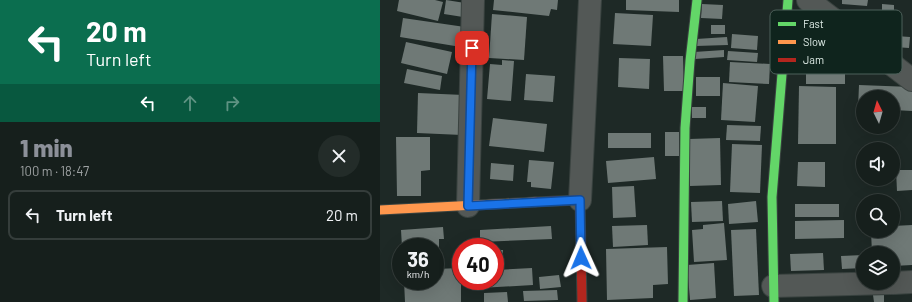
<!DOCTYPE html>
<meta charset="utf-8">
<style>
body{margin:0;font-family:Barlow,sans-serif;background:#232c29;color:#f1f3f6;height:100vh;display:flex;flex-direction:column;font-size:15px;white-space:nowrap}
*{box-sizing:border-box;margin:0}
p{font-size:13px;color:#9ea2a3}
.icon{flex:none;width:22px;height:22px;fill:none;stroke:currentColor;stroke-width:2;stroke-linecap:round;stroke-linejoin:round}
.map{position:relative;flex:1;overflow:hidden}
.panel{display:flex;flex-direction:column;background:#161f1c;width:380px}
.panel>*{flex:none}
.guide{background:#0b6e4f;color:#fff;overflow:hidden}
.needle{width:26px;rotate:355deg}
.controls{position:absolute;left:476px;top:90px;display:grid;gap:8px}
.controls a{display:grid;place-items:center;width:44px;height:44px;border-radius:50%;background:#161f1c;box-shadow:0 4px 16px #0002,0 0 0 1px #353d3b;font-size:20px}
.speed{position:absolute;left:12px;top:238px;display:flex;gap:8px;font-size:20px;font-weight:700;text-align:center}
.speed>*{display:grid;place-content:center;width:52px;height:52px;border-radius:50%;background:#161f1c;box-shadow:0 4px 16px #0002,0 0 0 1px #353d3b;line-height:1}
.speed small{font-size:10px;font-weight:400}
.speed .limit{border:6px solid #d22;background:#fff;color:#111}
.pin{position:absolute;display:grid;place-items:center;width:34px;height:34px;color:#fff;margin:-17px;border-radius:8px;box-shadow:0 2px 6px #0006}
.me{position:absolute;width:44px;margin:-22px;rotate:359deg;stroke-linejoin:round;filter:drop-shadow(0 0 3px #0008)}
.turn{display:flex;align-items:center;gap:14px;height:84px;padding:0 20px;font-size:18px}
.turn .icon{width:52px;height:52px;stroke-width:2.5}
.turn b{display:block;font-size:28px;line-height:34px}
.lanes{display:flex;align-items:center;height:38px;padding:0 20px;background:#0003;justify-content:center;gap:20px;direction:ltr}
.lanes .off{opacity:.35}
.round{display:grid;place-items:center;flex:none;width:42px;height:42px;border-radius:21px;background:#232c29}
.head{display:flex;align-items:center;justify-content:space-between;height:68px;padding:0 20px}
h1{font-size:24px;font-weight:800;line-height:30px;color:#8c9099}
ul{padding:0;list-style:none}
li{display:flex;align-items:center;gap:12px;height:50px;margin:0 8px 6px;padding:0 12px;border:2px solid #353d3b;border-radius:8px}
li div{flex:1}
li b{display:block;font-size:15px}
li em{font-style:normal}
main{display:flex;flex:1;min-height:0}
.map>svg:first-child{display:block}
.building{fill:#6f7976}
.lines{fill:none;stroke-linecap:round;stroke-linejoin:round}
.street-casing{stroke:#3a4340;stroke-width:24}
.fast-casing{stroke:#3a4340;stroke-width:11}
.slow-casing{stroke:#3a4340;stroke-width:11}
.jam-casing{stroke:#3a4340;stroke-width:11}
.street{stroke:#535856;stroke-width:22}
.fast{stroke:#63d668;stroke-width:9}
.slow{stroke:#ff974d;stroke-width:9}
.jam{stroke:#b3261e;stroke-width:9}
.route-casing{stroke:#114b97;stroke-width:10}
.route{stroke:#1a73e8;stroke-width:7}
.key{fill:#0f241d;stroke:#4d605a;stroke-width:1}
.key-label{font-size:11px;fill:#dfece7}
</style>
<main>
<section class="panel">
<div class="guide">
<div class="turn"><svg class="icon" aria-label="left" viewBox="0 0 24 24"><path d="M17 20v-9H6M10 6l-5 5 5 5"/></svg><div><b>20 m</b>Turn left</div></div>
<div class="lanes"><svg class="icon" aria-label="left" viewBox="0 0 24 24"><path d="M17 20v-9H6M10 6l-5 5 5 5"/></svg><svg class="icon off" aria-label="ahead" viewBox="0 0 24 24"><path d="M12 20V5M6 11l6-6 6 6"/></svg><svg class="icon off" aria-label="right" viewBox="0 0 24 24"><path d="M7 20v-9h11M14 6l5 5-5 5"/></svg></div>
</div>
<div class="head"><div><h1>1 min</h1><p>100 m · 18:47</p></div><a class="round"><svg class="icon" aria-label="close" viewBox="0 0 24 24"><path d="M6 6l12 12M18 6L6 18"/></svg></a></div>
<ul>
<li><svg class="icon" aria-label="left" viewBox="0 0 24 24"><path d="M17 20v-9H6M10 6l-5 5 5 5"/></svg><div><b>Turn left</b></div><em>20 m</em></li>
</ul>
</section>
<div class="map">
<svg width="532" height="302" viewBox="0 0 532 302">
<rect width="100%" height="100%" fill="#1e2926"/>
<g class="building">
<path d="M19,0H55L63,2L58,21L17,11Z"/>
<path d="M66,0L85,3L83,17L64,14Z"/>
<path d="M114,0H178L177,10L171,9L169,16L113,10Z"/>
<path d="M246,0H299V12L246,10Z"/>
<path d="M462,0H488L487,6L462,4Z"/>
<path d="M322,4L343,5L342,19L321,18Z"/>
<path d="M502,4L514,5V19H502Z"/>
<path d="M235,13L273,15L271,46L233,44Z"/>
<path d="M112,14L147,17L144,60L109,58Z"/>
<path d="M23,18L85,27L81,47L20,37Z"/>
<rect x="331" y="25" width="14" height="9"/>
<path d="M352,34L378,36L377,50L351,48Z"/>
<path d="M502,35L530,37L529,48L501,46Z"/>
<path d="M347,37L348,45L316,46V39Z"/>
<path d="M26,42L72,52L67,74L21,63Z"/>
<rect x="426" y="46" width="39" height="38"/>
<path d="M344,50V57L315,59L314,52Z"/>
<path d="M348,51L378,53L377,62L347,60Z"/>
<path d="M283,56H303L304,91H284Z"/>
<path d="M239,58L270,59L269,89L238,87Z"/>
<path d="M122,60L134,61L131,101L107,99L110,64L122,65Z"/>
<path d="M350,62L390,64L389,84L349,82Z"/>
<path d="M27,69L62,76L60,90L24,83Z"/>
<path d="M146,74L175,76L173,102L144,100Z"/>
<rect x="316" y="77" width="24" height="19"/>
<path d="M343,83L378,86L375,122L341,120Z"/>
<path d="M479,85L532,87V111L513,110V97H483V109L478,108Z"/>
<path d="M419,86L456,87V144H418Z"/>
<path d="M38,93L84,95L82,135L37,133Z"/>
<rect x="312" y="107" width="14" height="11"/>
<path d="M113,118L167,124L164,152L109,146Z"/>
<path d="M347,125L381,126L380,141L346,140Z"/>
<rect x="285" y="132" width="14" height="24"/>
<rect x="228" y="133" width="43" height="15"/>
<path d="M16,137H50V170L41,171V196H17Z"/>
<path d="M340,138L341,185L310,186L309,139Z"/>
<path d="M352,144L382,145L380,193L350,192Z"/>
<path d="M274,157L276,179L228,183L226,161Z"/>
<path d="M149,160L174,162L171,189L151,187V182H147Z"/>
<path d="M418,162H445V187L417,186Z"/>
<path d="M111,163L134,165L133,181L110,179Z"/>
<path d="M516,170H532V190L517,191Z"/>
<path d="M254,186L256,217L233,218L232,187Z"/>
<path d="M342,201L343,221L312,222L311,202Z"/>
<path d="M376,201L378,222L349,224L348,204Z"/>
<rect x="415" y="204" width="44" height="13"/>
<path d="M464,220V238L415,239V221Z"/>
<path d="M344,223L347,260L314,262L312,230L323,229V225Z"/>
<path d="M267,225L268,245L233,247L232,226Z"/>
<path d="M532,225V265L513,266V253H492L491,231H513V226Z"/>
<path d="M171,226L172,239L100,242V230Z"/>
<path d="M63,227L64,239H59V249L55,250V247H22L21,230Z"/>
<path d="M376,229L379,295L354,296L351,230Z"/>
<path d="M287,247L288,284L273,285V298L227,300L226,249Z"/>
<path d="M115,250H123L122,260H115Z"/>
<path d="M62,252L63,262L55,263V253Z"/>
<path d="M443,253L444,270L411,271L410,254Z"/>
<path d="M483,255V268L462,269L461,256Z"/>
<path d="M334,263L336,298L310,300L307,265Z"/>
<path d="M81,268V302H25L24,281H55V269Z"/>
<path d="M152,268L153,285L100,288V281H115V270Z"/>
<path d="M179,275L181,287L160,289L159,277Z"/>
<path d="M177,290L178,300L144,301L143,291Z"/>
<path d="M127,292L128,302H104V293Z"/>
<path d="M493,295H504V302H494Z"/>
</g>
<g class="lines">
<g class="street-casing">
<g id="street">
<path d="M428,0L532,80"/>
<path d="M200,200L210,0"/>
<path d="M88,206L93,0"/>
<path d="M513,283L532,282"/>
<path d="M393,286L510,283"/>
</g>
</g>
<g class="fast-casing">
<g id="fast">
<path d="M303,302L305,128L310,61L317,0"/>
<path d="M394,302L392,197L408,0"/>
</g>
</g>
<g class="slow-casing">
<path id="slow" d="M0,210L155,202"/>
</g>
<g class="jam-casing">
<path id="jam" d="M155,202L200,200L202,302"/>
</g>
<use href="#street" class="street"/>
<use href="#fast" class="fast"/>
<use href="#slow" class="slow"/>
<use href="#jam" class="jam"/>
</g>
<g class="lines">
<g class="route-casing">
<path id="route" d="M92,48L88,206L200,200L201,258"/>
</g>
<use href="#route" class="route"/>
</g>
<rect x="390" y="10" width="132" height="64" rx="6" class="key"/>
<rect x="398" y="22" width="18" height="4" fill="#63d668"/>
<rect x="398" y="40" width="18" height="4" fill="#ff974d"/>
<rect x="398" y="58" width="18" height="4" fill="#b3261e"/>
<g class="key-label">
<text x="423" y="28">Fast</text>
<text x="423" y="46">Slow</text>
<text x="423" y="64">Jam</text>
</g>
</svg>
<div class="controls">
<a><svg class="needle" viewBox="-14 -14 28 28"><path d="M0-13l5 13h-10z" fill="#e53935"/><path d="M0 13l5-13h-10z" fill="#9ea2a3"/></svg></a>
<a><svg class="icon" aria-label="sound" viewBox="0 0 24 24"><path d="M4 9h4l5-4v14l-5-4H4zM17 9q2 3 0 6"/></svg></a>
<a><svg class="icon" aria-label="search" viewBox="0 0 24 24"><circle cx="10" cy="10" r="6"/><path d="M15 15l6 6"/></svg></a>
<a><svg class="icon" aria-label="layers" viewBox="0 0 24 24"><path d="M12 4l9 5-9 5-9-5zM3 14l9 5 9-5"/></svg></a>
</div>
<div class="speed"><div>36<small>km/h</small></div><div class="limit">40</div></div>
<div class="pin" style="left:92px;top:48px;background:#d93025"><svg class="icon" aria-label="arrive" viewBox="0 0 24 24"><path d="M6 21V4h12l-3 4 3 4H6"/></svg></div>
<svg class="me" style="left:201px;top:258px" viewBox="-20 -20 40 40"><path d="M0-17L14 15 0 8-14 15z" fill="#1a73e8" stroke="#fff" stroke-width="4"/></svg>
</div>
</main>
